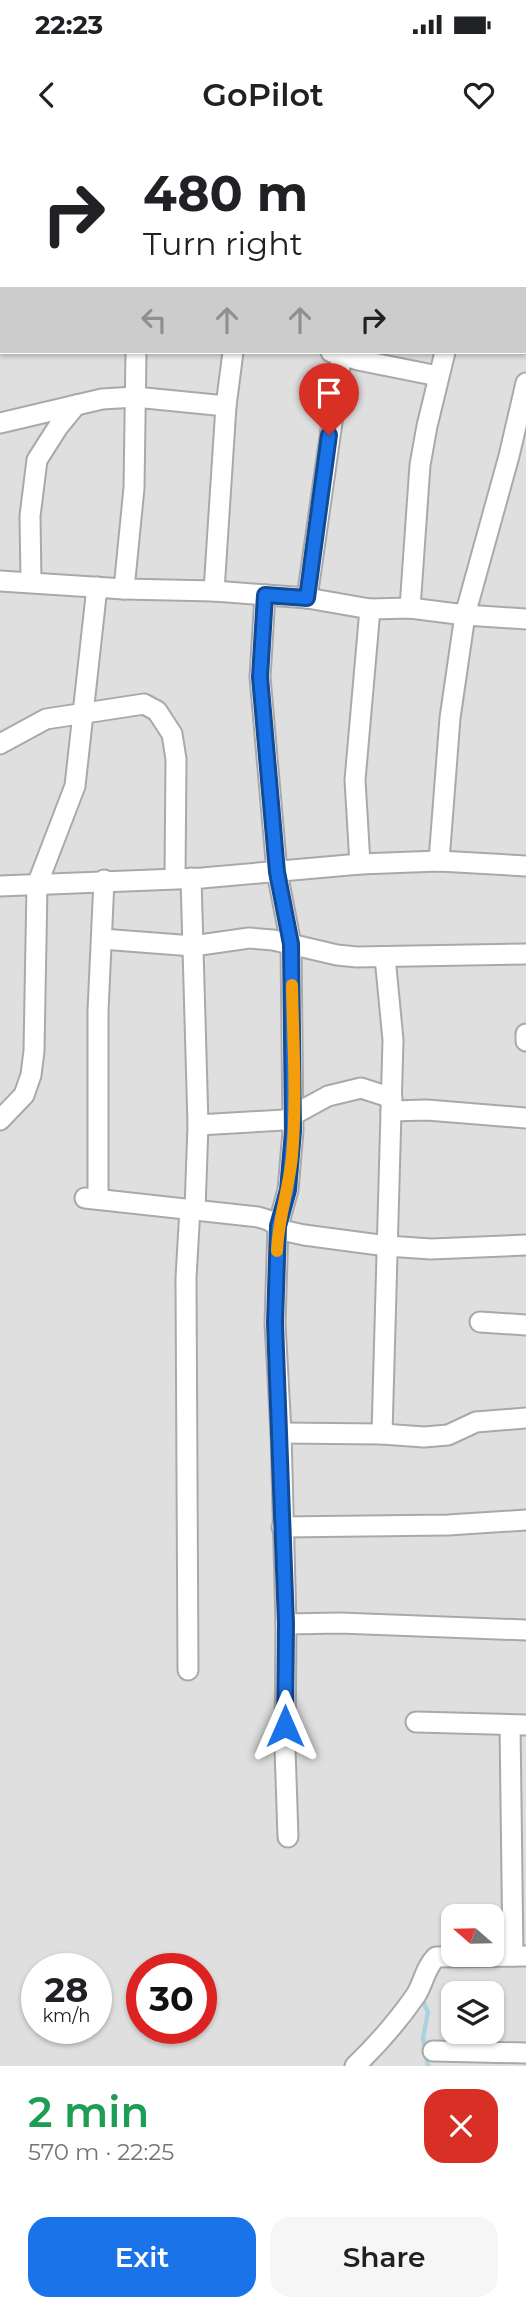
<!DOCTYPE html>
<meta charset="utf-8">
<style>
body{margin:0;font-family:Montserrat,sans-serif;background:#f6f6f6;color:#202124;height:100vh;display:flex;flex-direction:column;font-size:26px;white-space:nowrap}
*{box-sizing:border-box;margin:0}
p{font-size:23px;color:#757577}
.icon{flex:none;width:38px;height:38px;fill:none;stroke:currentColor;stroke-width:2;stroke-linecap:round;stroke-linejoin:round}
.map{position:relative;height:1926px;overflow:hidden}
.panel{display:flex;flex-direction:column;background:#fff;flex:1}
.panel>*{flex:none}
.top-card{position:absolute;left:0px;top:0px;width:527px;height:214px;box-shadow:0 2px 5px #0004;background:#fff;color:#202124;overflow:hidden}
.needle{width:46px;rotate:290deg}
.buttons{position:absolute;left:441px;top:1764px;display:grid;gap:14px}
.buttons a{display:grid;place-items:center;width:63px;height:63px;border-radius:14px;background:#fff;box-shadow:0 2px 5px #0004;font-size:35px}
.speed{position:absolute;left:21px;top:1813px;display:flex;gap:14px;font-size:35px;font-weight:700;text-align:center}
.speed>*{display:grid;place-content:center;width:91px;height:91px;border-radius:50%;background:#fff;box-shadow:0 2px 5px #0004;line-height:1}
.speed small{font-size:18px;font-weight:400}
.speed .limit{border:10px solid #d22;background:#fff;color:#111}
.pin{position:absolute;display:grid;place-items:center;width:60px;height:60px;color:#fff;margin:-72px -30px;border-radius:50% 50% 50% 0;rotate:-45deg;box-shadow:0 0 7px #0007}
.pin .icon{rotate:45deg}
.me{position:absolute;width:77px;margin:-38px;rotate:0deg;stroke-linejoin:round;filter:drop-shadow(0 0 5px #0008)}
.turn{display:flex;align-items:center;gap:24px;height:147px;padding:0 28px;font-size:32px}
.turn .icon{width:91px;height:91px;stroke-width:2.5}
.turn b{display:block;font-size:49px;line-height:60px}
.lanes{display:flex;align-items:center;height:66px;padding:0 28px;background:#0003;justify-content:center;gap:35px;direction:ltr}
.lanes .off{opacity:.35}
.round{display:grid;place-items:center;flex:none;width:74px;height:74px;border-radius:21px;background:#f6f6f6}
.head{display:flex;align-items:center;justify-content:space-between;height:119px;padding:0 28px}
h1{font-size:42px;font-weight:600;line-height:52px;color:#1e9e55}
.cta{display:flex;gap:14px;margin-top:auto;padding:14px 28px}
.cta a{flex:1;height:80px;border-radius:21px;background:#1a73e8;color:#fff;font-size:28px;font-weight:600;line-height:80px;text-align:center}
.cta a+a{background:#f6f6f6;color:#202124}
.status{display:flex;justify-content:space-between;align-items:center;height:49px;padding:0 35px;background:#fff;direction:ltr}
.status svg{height:19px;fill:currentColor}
header{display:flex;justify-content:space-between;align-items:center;height:91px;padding:0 28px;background:#fff;font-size:32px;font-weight:600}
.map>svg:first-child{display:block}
.residential{fill:#e0dfdf;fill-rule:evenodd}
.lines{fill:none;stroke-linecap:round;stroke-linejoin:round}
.stream{stroke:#aad3df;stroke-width:4.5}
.minor-casing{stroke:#a9a9a9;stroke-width:23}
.minor{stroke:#fff;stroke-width:19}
.route-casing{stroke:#114b97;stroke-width:18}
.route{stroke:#1a73e8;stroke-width:12}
.slow{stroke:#f59e0b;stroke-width:12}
</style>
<div class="status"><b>22:23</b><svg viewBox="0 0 49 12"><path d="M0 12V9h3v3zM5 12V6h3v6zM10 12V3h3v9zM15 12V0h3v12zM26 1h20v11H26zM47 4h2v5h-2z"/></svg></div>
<header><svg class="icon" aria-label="back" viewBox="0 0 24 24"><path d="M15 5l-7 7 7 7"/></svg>GoPilot<svg class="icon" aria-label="heart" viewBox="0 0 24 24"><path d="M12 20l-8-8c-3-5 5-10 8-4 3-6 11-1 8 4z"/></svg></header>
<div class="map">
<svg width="526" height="1926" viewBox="0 0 526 1926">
<rect width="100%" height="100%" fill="#f2efe9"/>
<path class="residential" d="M0,88L2,212H525L526,109V1926H0ZM453,1776H492V1815H453ZM37,1829H96V1888H37ZM142,1829H201V1888H142ZM453,1853H492V1892H453Z"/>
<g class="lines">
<path class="stream" d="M422,1859L428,1872L423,1898L428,1926"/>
<g class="minor-casing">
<g id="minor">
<path d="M341,2L344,0"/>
<path d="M509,2L511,0"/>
<path d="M0,74H2"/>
<path d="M525,130H526"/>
<path d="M0,185H2"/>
<path d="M331,212L358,220L438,236"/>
<path d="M0,283L102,259L135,257L226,266"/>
<path d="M0,441L124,449L214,451L307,458L370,469L410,468L465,475L526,479"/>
<path d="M31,442L30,376L37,320L58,287L76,265"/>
<path d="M124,449L134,348L136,212"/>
<path d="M214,451L226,266L233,212"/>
<path d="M265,455L260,537L277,732L291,804L293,991L288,1050L278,1086L275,1183L281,1293L286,1484L285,1608L288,1697"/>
<path d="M307,458L342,212"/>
<path d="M410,468L420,325L427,286L445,212"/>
<path d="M0,604L46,579L144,564L157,571L172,594L176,619L175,738"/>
<path d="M439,721L450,578L465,475L509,316L526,243"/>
<path d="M360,724L355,640L370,469"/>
<path d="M191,738L198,985L195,1069"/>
<path d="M0,746L202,738L360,724L439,721L526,726"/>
<path d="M102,799L193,806L249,798L273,800L337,815L357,817L526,814"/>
<path d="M526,901V894"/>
<path d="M391,971L427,970L526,978"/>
<path d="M0,980L24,955L31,935L34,911L37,745L75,646L97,447"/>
<path d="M198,985L284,980L328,956L361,948L392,958"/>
<path d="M85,1058L258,1077L268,1080L286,1091L304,1095L387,1106L431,1109L526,1105"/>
<path d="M98,1058V871L104,740"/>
<path d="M480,1182L526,1185"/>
<path d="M281,1293L382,1294L424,1297L448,1295L476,1282L526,1278"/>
<path d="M382,1294L393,900L385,817"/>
<path d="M282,1387L448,1385L526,1380"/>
<path d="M286,1484L340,1483L526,1490"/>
<path d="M188,1530L186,1138L190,1068"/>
<path d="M416,1582L526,1585"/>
<path d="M510,1585L513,1816"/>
<path d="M433,1911L526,1913"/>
<path d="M355,1926C377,1905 398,1881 416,1855C424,1842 425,1828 436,1817L525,1816"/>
</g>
</g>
<use href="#minor" class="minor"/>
</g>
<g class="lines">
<g class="route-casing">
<path id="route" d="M285,1586L286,1484L275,1183L278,1086L288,1050L293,991L291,804L277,732L260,537L265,455L307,458L329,295"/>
</g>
<use href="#route" class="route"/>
<path class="slow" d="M277,1111C278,1079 289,1049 292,1016C297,960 293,901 292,845"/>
</g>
</svg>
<div class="buttons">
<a><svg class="needle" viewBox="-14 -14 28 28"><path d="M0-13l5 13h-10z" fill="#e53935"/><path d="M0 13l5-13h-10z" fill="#757577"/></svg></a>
<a><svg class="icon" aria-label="layers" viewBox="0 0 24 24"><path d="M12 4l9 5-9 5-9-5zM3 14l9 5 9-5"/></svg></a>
</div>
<div class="speed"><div>28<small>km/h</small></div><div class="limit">30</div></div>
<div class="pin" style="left:329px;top:295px;background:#d93025"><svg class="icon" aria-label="arrive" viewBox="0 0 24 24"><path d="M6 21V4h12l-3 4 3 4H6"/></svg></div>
<svg class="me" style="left:285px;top:1586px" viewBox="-20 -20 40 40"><path d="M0-17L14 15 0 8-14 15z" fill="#1a73e8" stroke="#fff" stroke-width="4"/></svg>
<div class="top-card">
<div class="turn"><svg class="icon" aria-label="right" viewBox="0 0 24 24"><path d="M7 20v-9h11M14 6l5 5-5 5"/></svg><div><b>480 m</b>Turn right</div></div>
<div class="lanes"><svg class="icon off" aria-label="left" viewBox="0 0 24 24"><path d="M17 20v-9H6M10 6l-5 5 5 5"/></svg><svg class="icon off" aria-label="ahead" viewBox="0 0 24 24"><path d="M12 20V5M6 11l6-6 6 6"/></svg><svg class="icon off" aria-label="ahead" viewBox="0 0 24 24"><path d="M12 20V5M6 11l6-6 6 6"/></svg><svg class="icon" aria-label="right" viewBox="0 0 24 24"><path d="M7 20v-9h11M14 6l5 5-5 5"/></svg></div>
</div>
</div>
<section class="panel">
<div class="head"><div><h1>2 min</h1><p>570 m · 22:25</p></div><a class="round" style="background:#d93025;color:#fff"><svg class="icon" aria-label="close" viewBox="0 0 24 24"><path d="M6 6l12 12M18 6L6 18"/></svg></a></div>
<div class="cta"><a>Exit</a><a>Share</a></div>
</section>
